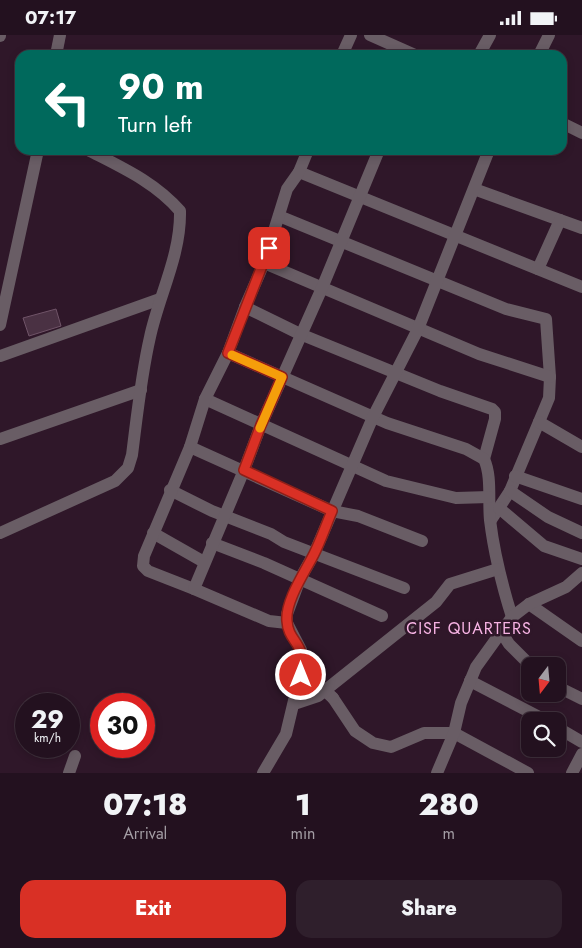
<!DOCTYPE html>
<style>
body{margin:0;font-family:Jost,sans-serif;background:#2f1f2c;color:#f1f3f6;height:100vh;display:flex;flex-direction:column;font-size:19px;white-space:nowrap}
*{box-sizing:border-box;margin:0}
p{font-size:16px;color:#a39da4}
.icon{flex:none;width:28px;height:28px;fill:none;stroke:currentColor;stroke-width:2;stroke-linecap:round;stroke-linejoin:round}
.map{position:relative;height:738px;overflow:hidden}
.drawer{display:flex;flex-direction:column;background:#23111f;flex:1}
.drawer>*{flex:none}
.guide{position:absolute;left:15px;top:15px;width:552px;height:105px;border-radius:15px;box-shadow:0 2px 8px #0003,0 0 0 1px #40313d;background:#00695c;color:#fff;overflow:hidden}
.needle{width:32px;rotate:196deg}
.controls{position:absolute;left:521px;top:622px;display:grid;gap:10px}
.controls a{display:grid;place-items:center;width:45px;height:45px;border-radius:10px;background:#23111f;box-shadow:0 2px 8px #0003,0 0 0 1px #40313d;font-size:25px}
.speed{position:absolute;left:15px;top:658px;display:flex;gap:10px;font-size:25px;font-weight:700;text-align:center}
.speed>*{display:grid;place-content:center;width:65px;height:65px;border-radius:50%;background:#23111f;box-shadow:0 2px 8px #0003,0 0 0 1px #40313d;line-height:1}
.speed small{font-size:12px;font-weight:400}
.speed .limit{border:8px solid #d22;background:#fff;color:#111}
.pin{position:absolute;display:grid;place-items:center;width:42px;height:42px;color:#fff;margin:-21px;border-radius:10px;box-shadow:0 2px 8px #0006}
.me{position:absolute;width:55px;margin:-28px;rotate:0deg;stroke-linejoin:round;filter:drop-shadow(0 0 4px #0008)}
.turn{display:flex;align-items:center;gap:18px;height:105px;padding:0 20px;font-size:22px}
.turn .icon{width:65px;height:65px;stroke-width:2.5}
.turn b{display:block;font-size:35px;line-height:42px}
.eta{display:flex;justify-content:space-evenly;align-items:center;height:85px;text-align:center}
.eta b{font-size:30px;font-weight:800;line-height:35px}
.button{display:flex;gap:10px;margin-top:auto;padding:10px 20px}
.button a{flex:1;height:58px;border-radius:15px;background:#d93025;color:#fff;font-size:20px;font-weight:800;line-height:58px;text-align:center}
.button a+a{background:#2f1f2c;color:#f1f3f6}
.status{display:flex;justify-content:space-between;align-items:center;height:35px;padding:0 25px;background:#23111f;direction:ltr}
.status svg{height:14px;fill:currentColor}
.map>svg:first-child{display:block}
.building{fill:#4a3143;stroke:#705468}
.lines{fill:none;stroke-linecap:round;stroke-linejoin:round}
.minor{stroke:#695d65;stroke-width:12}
.minor-bridge{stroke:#695d65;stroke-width:12}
.route-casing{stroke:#8d1f18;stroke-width:12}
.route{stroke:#d93025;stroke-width:9}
.slow{stroke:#f59e0b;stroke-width:9}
.labels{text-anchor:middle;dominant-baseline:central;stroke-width:5;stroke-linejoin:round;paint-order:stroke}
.neighbourhood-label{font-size:16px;letter-spacing:1px;fill:#f7b3e4;stroke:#2f1729}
</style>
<div class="status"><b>07:17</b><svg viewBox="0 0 49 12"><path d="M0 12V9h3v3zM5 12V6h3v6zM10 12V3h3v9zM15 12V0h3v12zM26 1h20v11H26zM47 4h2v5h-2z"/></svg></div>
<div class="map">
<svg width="582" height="738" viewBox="0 0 582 738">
<rect width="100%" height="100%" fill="#2f1729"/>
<path class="building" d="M56,274L61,291L29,301L23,283Z"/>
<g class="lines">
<g class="minor">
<path d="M370,0L415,20"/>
<path d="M0,1V0"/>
<path d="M56,20L60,0"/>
<path d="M342,20L351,0"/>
<path d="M479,20L490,0"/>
<path d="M539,20L549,0"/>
<path d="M562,88L582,98"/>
<path d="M299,137L582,252"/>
<path d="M474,154L582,193"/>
<path d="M279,181L467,258L506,274L546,284L550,342L549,363L510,456L491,485"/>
<path d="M264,228L479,319L550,342"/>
<path d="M538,234L560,185"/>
<path d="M245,272L300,299L440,356L492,374L495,377V384L484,424"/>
<path d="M0,290L38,115"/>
<path d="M228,318L387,388L466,414L484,424C492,441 488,466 490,485C494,518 502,550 512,582"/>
<path d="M0,321L160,264"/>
<path d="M205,364L386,446L456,463L489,462"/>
<path d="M539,387L582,412"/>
<path d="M0,404L141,355"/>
<path d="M190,412L332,476L358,481L422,506"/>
<path d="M515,441L582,464"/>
<path d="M170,455L212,476L271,499L284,507L404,553"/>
<path d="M510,456L548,482L582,498"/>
<path d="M499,473L544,511L582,524"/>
<path d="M0,498L115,446L128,433L132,420C137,381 141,341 150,302C159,260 181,220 180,176C155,147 121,132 88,115"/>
<path d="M153,498L204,527"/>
<path d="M212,508L264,528L382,581"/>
<path d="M194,554L148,536L143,531L144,521L190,412L205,364L228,318L245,272L264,228L287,154L299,137L308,115"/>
<path d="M529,569L582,606"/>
<path d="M287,588L269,586L194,554L244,435L261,390L322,253L379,115"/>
<path d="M502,598L509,609L531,631"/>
<path d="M470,646L547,686"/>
<path d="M558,652L582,664"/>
<path d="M333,663L355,696L373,708L391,712L424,698H454L528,738"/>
<path d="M294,669L318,661L436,567L450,549L498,534"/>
<path d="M558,693L582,707"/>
<path d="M69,738L75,721"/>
<path d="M263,738L286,699L303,628L301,615L287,588V579L300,544L314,519L373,382L418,294L489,115"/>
<path d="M437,738L454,698L461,668L476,632L512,582L529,569L566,552L582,538"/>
<path d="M572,738L582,719"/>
</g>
<path class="minor-bridge" d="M318,649L333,663"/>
</g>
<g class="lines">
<g class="route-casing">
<path id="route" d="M269,213L228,318L282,342L261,390L244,435L332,476C326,490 321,505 314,519C305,537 285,566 287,586C288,608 308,608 301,640"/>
</g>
<use href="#route" class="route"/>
<path class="slow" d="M232,320L282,342L260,393"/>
</g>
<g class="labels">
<g class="neighbourhood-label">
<text x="469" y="593">CISF QUARTERS</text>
</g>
</g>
</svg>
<div class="controls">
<a><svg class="needle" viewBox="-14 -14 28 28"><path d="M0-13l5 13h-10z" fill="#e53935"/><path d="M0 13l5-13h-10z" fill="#a39da4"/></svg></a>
<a><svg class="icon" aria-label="search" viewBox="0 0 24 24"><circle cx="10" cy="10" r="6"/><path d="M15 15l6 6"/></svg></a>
</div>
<div class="speed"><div>29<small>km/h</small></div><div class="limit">30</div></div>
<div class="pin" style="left:269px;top:213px;background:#d93025"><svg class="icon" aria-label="arrive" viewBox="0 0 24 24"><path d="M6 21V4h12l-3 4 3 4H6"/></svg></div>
<svg class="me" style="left:301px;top:640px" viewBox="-20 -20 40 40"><circle r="17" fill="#d93025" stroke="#fff" stroke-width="3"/><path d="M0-11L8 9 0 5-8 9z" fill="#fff"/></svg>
<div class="guide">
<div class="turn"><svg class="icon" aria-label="left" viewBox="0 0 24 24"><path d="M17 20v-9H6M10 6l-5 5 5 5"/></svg><div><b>90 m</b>Turn left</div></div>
</div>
</div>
<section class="drawer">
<div class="eta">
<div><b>07:18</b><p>Arrival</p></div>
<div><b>1</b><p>min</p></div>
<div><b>280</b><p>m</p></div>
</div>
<div class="button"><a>Exit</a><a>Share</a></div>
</section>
